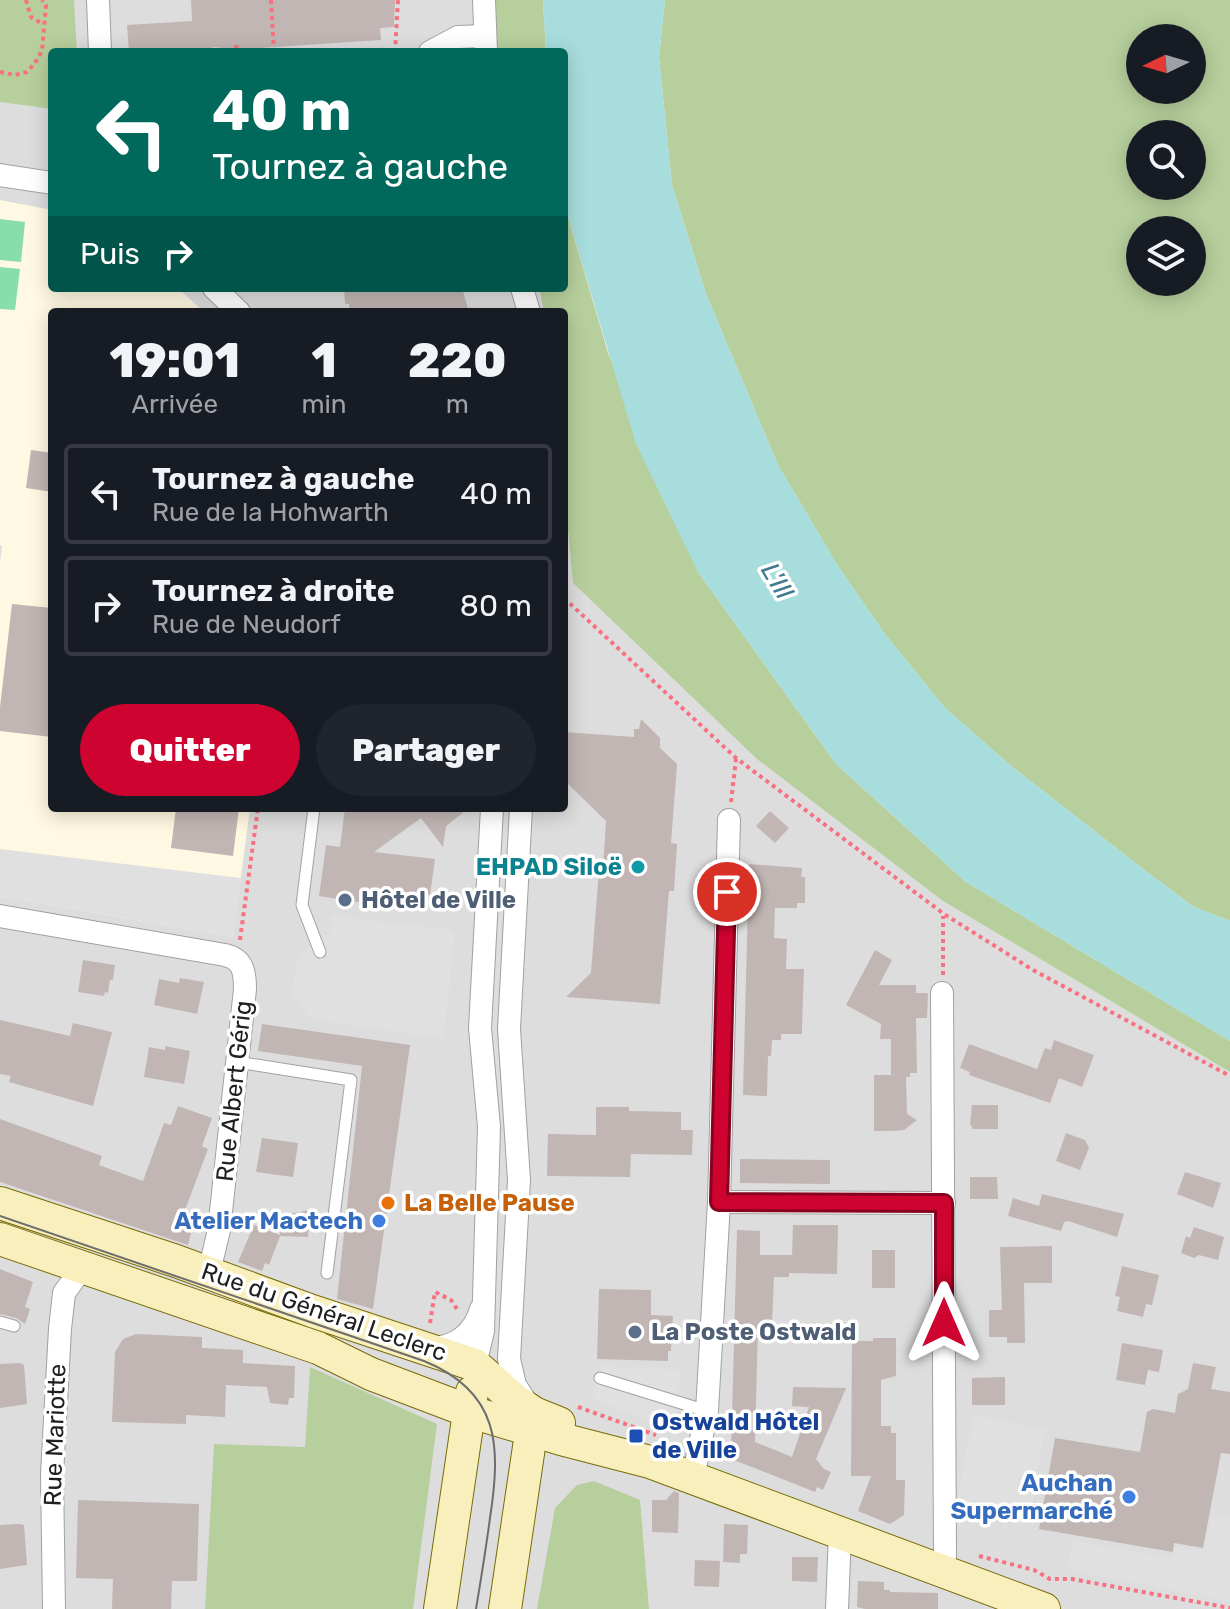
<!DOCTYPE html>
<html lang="fr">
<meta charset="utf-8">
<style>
body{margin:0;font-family:Rubik,sans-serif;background:#20242c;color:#f1f3f6;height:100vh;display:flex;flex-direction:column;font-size:30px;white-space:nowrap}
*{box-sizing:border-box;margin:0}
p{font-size:26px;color:#9ea1a6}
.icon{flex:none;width:44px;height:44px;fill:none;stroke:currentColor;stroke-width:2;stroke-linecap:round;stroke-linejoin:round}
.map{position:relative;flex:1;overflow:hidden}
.side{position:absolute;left:48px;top:308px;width:520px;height:504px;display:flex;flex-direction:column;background:#171b24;border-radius:8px;box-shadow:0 4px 20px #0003}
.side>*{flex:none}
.banner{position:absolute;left:48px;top:48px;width:520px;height:244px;border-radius:8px;box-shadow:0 4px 20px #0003;background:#00695c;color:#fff;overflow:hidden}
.needle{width:52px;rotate:265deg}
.buttons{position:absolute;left:1126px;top:24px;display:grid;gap:16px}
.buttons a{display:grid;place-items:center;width:80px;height:80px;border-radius:50%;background:#171b24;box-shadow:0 4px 20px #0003;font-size:40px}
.pin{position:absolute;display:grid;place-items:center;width:68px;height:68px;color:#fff;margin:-34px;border:4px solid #fff;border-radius:50%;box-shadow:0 2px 8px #0007}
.me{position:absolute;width:88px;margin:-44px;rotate:0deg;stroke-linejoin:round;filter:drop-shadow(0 0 6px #0008)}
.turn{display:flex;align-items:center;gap:28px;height:168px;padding:0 32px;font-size:36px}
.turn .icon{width:104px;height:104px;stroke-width:2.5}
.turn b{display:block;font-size:56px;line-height:68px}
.then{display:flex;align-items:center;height:76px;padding:0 32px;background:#0003;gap:16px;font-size:30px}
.eta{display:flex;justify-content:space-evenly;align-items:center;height:136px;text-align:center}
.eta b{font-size:48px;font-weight:800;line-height:56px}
.primary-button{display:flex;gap:16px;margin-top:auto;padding:16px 32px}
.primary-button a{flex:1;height:92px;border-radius:48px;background:#ce032f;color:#fff;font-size:32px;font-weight:800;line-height:92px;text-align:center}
.primary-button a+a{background:#20242c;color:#f1f3f6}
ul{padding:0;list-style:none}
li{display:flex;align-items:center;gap:24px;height:100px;margin:0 16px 12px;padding:0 16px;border:4px solid #363941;border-radius:8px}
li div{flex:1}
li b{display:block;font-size:30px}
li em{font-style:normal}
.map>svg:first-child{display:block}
.residential{fill:#deddde}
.education{fill:#fff8e2}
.forest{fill:#b7cf9d;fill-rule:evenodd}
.pitch{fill:#87dea9}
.parking{fill:#e0e0e0}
.water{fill:#a8dddd}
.building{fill:#c1b6b3}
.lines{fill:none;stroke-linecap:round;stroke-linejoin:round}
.lane-casing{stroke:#a1a1a1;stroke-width:13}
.street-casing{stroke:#a1a1a1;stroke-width:24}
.secondary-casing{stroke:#786c06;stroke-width:34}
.path{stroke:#f87180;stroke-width:4;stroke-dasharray:4 4;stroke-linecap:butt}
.lane{stroke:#fff;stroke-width:11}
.street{stroke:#fff;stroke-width:22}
.secondary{stroke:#f9efbd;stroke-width:32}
.tram{stroke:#6e6e6e;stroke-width:2}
.route-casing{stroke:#86021f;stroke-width:20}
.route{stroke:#ce032f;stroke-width:14}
.culture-dot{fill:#0f9aa8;stroke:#fff;stroke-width:3}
.service-dot{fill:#5c6f8a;stroke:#fff;stroke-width:3}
.food-dot{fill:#e8710a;stroke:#fff;stroke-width:3}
.shop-dot{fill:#3f7fe0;stroke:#fff;stroke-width:3}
.transit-dot{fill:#1a4fb4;stroke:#fff;stroke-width:3}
.labels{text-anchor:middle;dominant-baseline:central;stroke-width:7;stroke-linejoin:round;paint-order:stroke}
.culture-label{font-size:24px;font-weight:bold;fill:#0d838f;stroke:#fff;text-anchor:end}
.service-label{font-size:24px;font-weight:bold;fill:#4e5e75;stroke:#fff;text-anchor:start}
.street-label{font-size:24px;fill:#202020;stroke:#fff}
.food-label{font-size:24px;font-weight:bold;fill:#c56008;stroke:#fff;text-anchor:start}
.shop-label{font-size:24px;font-weight:bold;fill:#366cbe;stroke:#fff;text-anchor:end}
.transit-label{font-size:24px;font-weight:bold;fill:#164399;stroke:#fff;text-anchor:start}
.water-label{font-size:26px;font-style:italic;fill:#417a90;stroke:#fff}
</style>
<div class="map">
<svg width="1230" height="1609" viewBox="0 0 1230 1609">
<rect width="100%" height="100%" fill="#f1ebe7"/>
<g class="residential">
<path d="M74,0H495L496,52H77Z"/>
<path d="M0,102L52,109V288H539L544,312H52V808H564V489L573,583L943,901L1230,1072V1609H0Z"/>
</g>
<path class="education" d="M0,200L52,210V288H178L204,312H52V808H250L233,937L0,896V563L2,546L0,545Z"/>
<g class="forest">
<path d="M0,0H74L77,52H52V109L0,102Z"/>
<path d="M495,0H543L546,52H496Z"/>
<path d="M665,0H1230V921L1194,907L1143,869L1010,765L945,708L884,633L836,563L778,465L706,294L672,185L659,57ZM1140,38H1192V90H1140ZM1140,134H1192V186H1140ZM1140,230H1192V282H1140Z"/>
<path d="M564,192L567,213L608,353L698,572L836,764L966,882L1230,1041V1072L943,901L757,759L573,583L564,489V312H544L539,288H564Z"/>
<path d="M310,1367L437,1424L413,1609H205L214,1444L305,1447Z"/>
<path d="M594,1481L640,1500L649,1609H537L555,1508L577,1485Z"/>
</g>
<g class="pitch">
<path d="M0,219L25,222L21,262L0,260Z"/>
<path d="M0,267L20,269L15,310L0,309Z"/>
</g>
<g class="parking">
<path d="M0,849L241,878L233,937L0,896Z"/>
<path d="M332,916L455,930L444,1039L310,1019L291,992L299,954L331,931Z"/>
<path d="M601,1366L682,1370L672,1429L592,1399Z"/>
<path d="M973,1414L1045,1430L1031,1510L957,1502Z"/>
<path d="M1211,1515L1230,1518V1602L1068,1570L1073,1541L1172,1558L1174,1546L1203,1551Z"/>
</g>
<path class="water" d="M543,0H665L659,57L672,185L706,294L778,465L836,563L884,633L945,708L1010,765L1143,869L1194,907L1230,921V1041L966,882L836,764L698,572L636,444L567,213L564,192V52H546Z"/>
<g class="building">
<path d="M191,0H395L394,27L380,28L381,40L260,48L261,52L213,47L212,52H197L194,49L129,52L127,25L192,21Z"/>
<path d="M344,288H462L469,312H350L349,304H345Z"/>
<path d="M31,450L52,453V492L26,488Z"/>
<path d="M12,604L52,608V737L0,731V707Z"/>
<path d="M641,719L660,738V748L677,764L671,843L677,844L674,891H669L660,1004L566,997L591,973L599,869H603L606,821L564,780V732L634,737V729H639Z"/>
<path d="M176,808H239L233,856L171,848Z"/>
<path d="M345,808H469L446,826L443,847L421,818L374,852L435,859L430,895L386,890L385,900L371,899L370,904L319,896L326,845L340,847Z"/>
<path d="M770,811L789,828L775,843L756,826Z"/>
<path d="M749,864L802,868L801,877H805V903H797V908H775L774,938L787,939L786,969H804L802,1027V1034H781V1040H772L771,1056H768L767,1096L743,1095Z"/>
<path d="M875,950L892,960L879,985H916V993H928L927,1018H916L917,1073H910V1077H906L907,1114L917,1120L904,1130L895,1131H874V1075H891V1039H880L881,1024L846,1005Z"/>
<path d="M83,960L115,965L113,980H110L108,993L105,992L104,996L78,992Z"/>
<path d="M180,978L204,982L197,1014L154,1005L159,979L179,983Z"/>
<path d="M0,1020L70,1036L73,1023L112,1032L93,1106L9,1082L11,1076L0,1074Z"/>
<path d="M262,1024L410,1045L373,1309L337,1299L362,1066L258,1051Z"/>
<path d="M1054,1040L1094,1055L1082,1087L1059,1078L1050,1103L969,1075L970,1072L960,1068L969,1044L1037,1069L1045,1048L1051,1050Z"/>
<path d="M165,1046L190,1051L184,1084L144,1077L149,1047L165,1050Z"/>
<path d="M972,1105H998V1129H973L970,1124Z"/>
<path d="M178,1106L212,1118L202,1146L208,1149L185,1210L196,1214L188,1245L0,1182V1119L102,1156L99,1165L143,1181L164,1123L171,1125Z"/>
<path d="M596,1107H629V1111L681,1112V1130H693L692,1155L631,1154L630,1177L547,1176L548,1134L596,1135Z"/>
<path d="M1066,1133L1085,1140L1089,1148L1080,1170L1056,1161Z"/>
<path d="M262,1138L298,1143L293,1177L256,1172Z"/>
<path d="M740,1159L830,1160V1184L740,1183Z"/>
<path d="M1185,1172L1221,1183L1213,1208L1177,1194Z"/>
<path d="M970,1177H997L998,1199H970Z"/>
<path d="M1042,1194L1124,1214L1117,1237L1068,1221L1064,1222L1061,1231L1008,1216L1013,1198L1039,1206Z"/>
<path d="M310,1210L308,1237L280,1236L269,1265L265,1263L262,1271L238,1262L254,1225L280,1235L283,1215Z"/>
<path d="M793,1225H838L837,1274L789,1273V1277H774L772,1324H758L755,1442L792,1457L809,1407L792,1406L793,1387L846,1388L816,1459L824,1469L831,1472L823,1490L817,1487L815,1492L734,1460L731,1453L737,1230L760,1231V1255H792Z"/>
<path d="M1194,1227L1224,1237L1218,1260L1199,1255L1194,1258L1181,1253L1186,1236L1190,1238Z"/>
<path d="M1052,1246V1283H1024L1025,1343H1007V1337H989V1310H1002L1000,1247Z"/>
<rect x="872" y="1250" width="23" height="38"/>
<path d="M1122,1266L1159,1275L1152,1305L1146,1304L1143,1317L1117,1311L1120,1297L1115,1296Z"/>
<path d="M0,1269L33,1282L25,1307L30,1309L25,1324L16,1318L0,1314Z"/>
<path d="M599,1289L651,1290V1315L673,1316L671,1351H668V1361L597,1359Z"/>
<path d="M136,1334L202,1337V1348L243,1350V1363L295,1366L294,1398H289L288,1405L270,1403L267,1387L226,1385L225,1417L186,1415V1424L112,1422L115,1352L123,1339Z"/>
<path d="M873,1338H896V1376L881,1380V1426H891V1433H896V1480H905L904,1515L890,1524L858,1511L871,1476H851L852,1341H873Z"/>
<path d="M1122,1343L1163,1350L1159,1372L1148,1370L1145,1385L1116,1380Z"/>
<path d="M20,1363L24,1365L27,1404L0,1408V1364Z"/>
<path d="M1193,1363L1216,1367L1211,1389L1230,1392V1454L1221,1453L1203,1548L1174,1543L1173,1552L1039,1529L1055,1438L1140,1452L1147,1412L1153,1409L1175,1413L1178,1394L1188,1389Z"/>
<path d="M1005,1377V1405H972V1378Z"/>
<path d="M674,1491L679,1493L678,1533L652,1532V1500H666Z"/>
<path d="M78,1500L199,1504L197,1581H172L171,1609H112L113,1579L76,1578Z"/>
<path d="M19,1524L24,1525L27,1565L0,1569V1525Z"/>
<path d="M724,1524L748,1525L747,1554H740V1563L723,1562Z"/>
<path d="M792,1557H818L817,1582L792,1581Z"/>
<path d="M695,1560L720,1561L719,1587L694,1586Z"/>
<path d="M858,1581L884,1582V1590H890V1592L938,1593V1609H865L857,1607Z"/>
</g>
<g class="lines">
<g class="lane-casing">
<g id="lane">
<path d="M314,808L302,905L320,952"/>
<path d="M237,1062L351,1080L327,1273"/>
<path d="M0,1322L14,1326"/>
<path d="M600,1378L707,1411"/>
</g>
</g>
<g class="street-casing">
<g id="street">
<path d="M98,0L100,52"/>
<path d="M484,0L486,52"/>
<path d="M430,52L458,37L485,36"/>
<path d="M0,175L52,183"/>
<path d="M214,288L239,312"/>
<path d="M522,288L529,312"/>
<path d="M521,808L509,1029L519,1180L509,1359L515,1385L526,1402"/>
<path d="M0,916L225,955C243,959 245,972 245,989L219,1230L209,1272"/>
<path d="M719,1202L944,1203"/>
<path d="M430,1348C455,1348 474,1334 481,1309"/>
<path d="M475,1365L483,1331L489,1127L480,1028L492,808"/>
<path d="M693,1477L707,1411L719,1202L729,820"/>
<path d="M942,1573L945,1556L942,993"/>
<path d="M54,1609L52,1474L60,1329L64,1293L83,1267"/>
<path d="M837,1609L840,1533"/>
</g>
</g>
<g class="secondary-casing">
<g id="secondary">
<path d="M0,1203L176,1261L312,1311L475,1365L516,1401L534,1413L559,1423"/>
<path d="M0,1239L318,1348L371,1374L471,1412L561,1439L650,1462L1044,1609"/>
<path d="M440,1609L472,1392"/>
<path d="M505,1609L534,1413"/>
</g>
</g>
<g class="path">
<path d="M26,0L31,17L43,24"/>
<path d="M271,0L274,52"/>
<path d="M236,45L237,52"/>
<path d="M157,51V52"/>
<path d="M395,52L398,0"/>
<path d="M0,72L15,75L27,72L35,63L42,51L46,5L42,0"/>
<path d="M564,598L736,758L944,914L1033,970L1230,1076"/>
<path d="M731,802L736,759"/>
<path d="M240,940L258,808"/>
<path d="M943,975V916"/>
<path d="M430,1323L435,1292L451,1300L459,1312"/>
<path d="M578,1407L656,1435"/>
<path d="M979,1556L1034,1570L1050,1579H1072L1230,1608"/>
</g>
<use href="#lane" class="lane"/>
<use href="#street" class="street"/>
<use href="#secondary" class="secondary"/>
<path class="tram" d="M0,1216L424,1361C500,1392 501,1446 490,1518C486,1548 481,1579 476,1609"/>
</g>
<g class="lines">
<g class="route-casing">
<path id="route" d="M727,892L719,1202L944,1203V1323"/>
</g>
<use href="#route" class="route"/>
</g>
<circle class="culture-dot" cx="638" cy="867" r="8"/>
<g class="service-dot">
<circle cx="345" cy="900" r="8"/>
<circle cx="635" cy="1332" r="8"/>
</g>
<circle class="food-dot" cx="388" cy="1203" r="8"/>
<g class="shop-dot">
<circle cx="379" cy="1221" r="8"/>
<circle cx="1129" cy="1497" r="8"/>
</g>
<rect class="transit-dot" x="628" y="1428" width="16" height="16" rx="4"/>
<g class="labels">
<g class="culture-label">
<text x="622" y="867">EHPAD Siloë</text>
</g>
<g class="service-label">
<text x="361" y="900">Hôtel de Ville</text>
<text x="651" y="1332">La Poste Ostwald</text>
</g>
<g class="street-label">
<text transform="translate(234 1091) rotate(-84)">Rue Albert Gérig</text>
<text transform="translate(324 1312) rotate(19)">Rue du Général Leclerc</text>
<text transform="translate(55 1435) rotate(-88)">Rue Mariotte</text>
</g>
<g class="food-label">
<text x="404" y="1203">La Belle Pause</text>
</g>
<g class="shop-label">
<text x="363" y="1221">Atelier Mactech</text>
<text x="1113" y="1483">Auchan<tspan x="1113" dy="28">Supermarché</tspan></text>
</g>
<g class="transit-label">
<text x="652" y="1422">Ostwald Hôtel<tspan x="652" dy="28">de Ville</tspan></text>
</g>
<g class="water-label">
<text transform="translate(777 581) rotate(59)">L'Ill</text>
</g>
</g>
</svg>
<div class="buttons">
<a><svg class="needle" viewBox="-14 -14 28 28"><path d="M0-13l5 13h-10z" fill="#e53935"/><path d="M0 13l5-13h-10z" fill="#9ea1a6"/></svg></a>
<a><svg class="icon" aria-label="search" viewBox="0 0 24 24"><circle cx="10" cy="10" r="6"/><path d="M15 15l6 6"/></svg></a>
<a><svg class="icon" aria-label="layers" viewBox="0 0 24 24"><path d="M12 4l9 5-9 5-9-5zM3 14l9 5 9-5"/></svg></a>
</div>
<div class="pin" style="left:727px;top:892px;background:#d93025"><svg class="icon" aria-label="arrive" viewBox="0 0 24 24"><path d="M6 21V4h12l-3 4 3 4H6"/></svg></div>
<svg class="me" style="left:944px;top:1323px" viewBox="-20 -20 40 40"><path d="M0-17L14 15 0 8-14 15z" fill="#ce032f" stroke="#fff" stroke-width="4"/></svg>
<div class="banner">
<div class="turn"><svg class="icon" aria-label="left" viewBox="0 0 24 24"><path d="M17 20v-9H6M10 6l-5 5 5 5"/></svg><div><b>40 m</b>Tournez à gauche</div></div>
<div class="then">Puis<svg class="icon" aria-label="right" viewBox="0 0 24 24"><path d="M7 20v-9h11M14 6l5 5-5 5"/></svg></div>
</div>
<section class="side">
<div class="eta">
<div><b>19:01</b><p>Arrivée</p></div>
<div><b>1</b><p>min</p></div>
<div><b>220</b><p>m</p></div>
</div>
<ul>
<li><svg class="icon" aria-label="left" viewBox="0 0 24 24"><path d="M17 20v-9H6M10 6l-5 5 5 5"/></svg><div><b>Tournez à gauche</b><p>Rue de la Hohwarth</p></div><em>40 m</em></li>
<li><svg class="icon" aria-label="right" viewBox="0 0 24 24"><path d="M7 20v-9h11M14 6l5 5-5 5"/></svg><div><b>Tournez à droite</b><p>Rue de Neudorf</p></div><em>80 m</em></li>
</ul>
<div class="primary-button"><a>Quitter</a><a>Partager</a></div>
</section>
</div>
